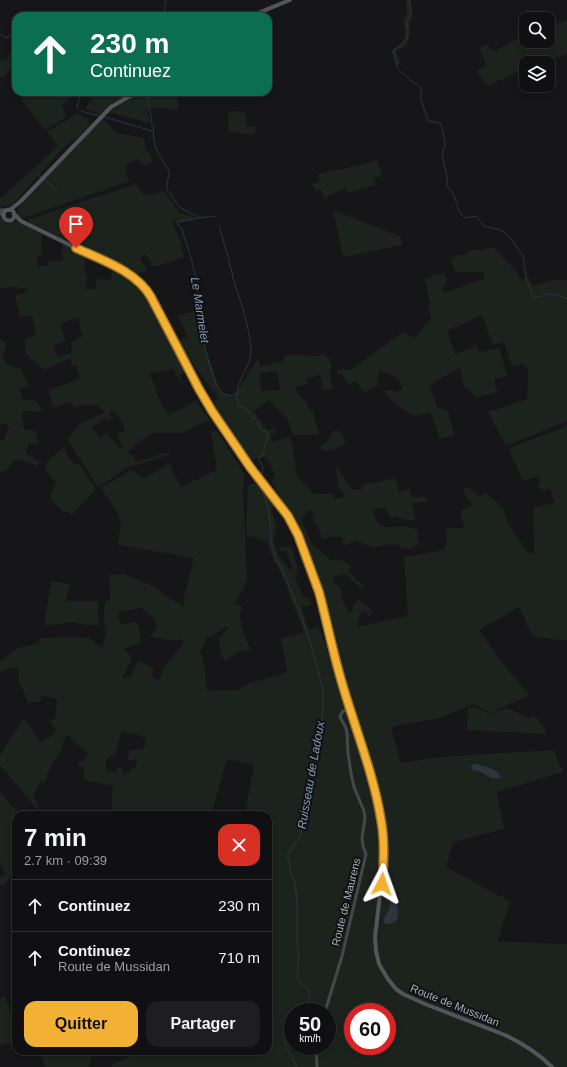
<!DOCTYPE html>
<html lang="fr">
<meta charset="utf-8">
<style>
body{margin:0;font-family:Helvetica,sans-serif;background:#1e1e20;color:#f1f3f6;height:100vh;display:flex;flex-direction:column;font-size:15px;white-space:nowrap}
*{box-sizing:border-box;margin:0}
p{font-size:13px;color:#9c9d9f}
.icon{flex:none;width:22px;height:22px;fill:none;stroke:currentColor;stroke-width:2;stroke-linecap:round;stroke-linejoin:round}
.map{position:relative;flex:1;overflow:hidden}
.panel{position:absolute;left:12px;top:811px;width:260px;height:244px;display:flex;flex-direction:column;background:#101012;border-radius:12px;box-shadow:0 2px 6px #0003,0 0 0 1px #303032}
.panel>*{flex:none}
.guide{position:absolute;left:12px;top:12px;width:260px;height:84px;border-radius:12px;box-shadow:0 2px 6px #0003,0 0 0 1px #303032;background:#0b6e4f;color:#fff;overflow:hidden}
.fabs{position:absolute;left:519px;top:12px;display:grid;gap:8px}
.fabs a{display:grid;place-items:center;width:36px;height:36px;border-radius:8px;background:#101012;box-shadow:0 2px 6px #0003,0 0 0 1px #303032;font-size:20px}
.speed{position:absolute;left:284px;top:1003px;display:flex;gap:8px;font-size:20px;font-weight:700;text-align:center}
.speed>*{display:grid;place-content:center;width:52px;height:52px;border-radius:50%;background:#101012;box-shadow:0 2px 6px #0003,0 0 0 1px #303032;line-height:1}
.speed small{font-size:10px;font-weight:400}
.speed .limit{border:6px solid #d22;background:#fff;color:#111}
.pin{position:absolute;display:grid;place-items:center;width:34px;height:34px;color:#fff;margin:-41px -17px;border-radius:50% 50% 50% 0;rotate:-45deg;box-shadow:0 0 4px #0007}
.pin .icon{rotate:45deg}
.me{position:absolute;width:44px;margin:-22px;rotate:4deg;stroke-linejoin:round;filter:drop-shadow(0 0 3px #0008)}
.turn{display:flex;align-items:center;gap:14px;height:84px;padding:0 12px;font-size:18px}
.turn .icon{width:52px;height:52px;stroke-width:2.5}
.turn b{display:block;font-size:28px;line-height:34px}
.round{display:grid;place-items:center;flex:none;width:42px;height:42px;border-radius:12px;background:#1e1e20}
.headline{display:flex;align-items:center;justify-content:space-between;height:68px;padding:0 12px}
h1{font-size:24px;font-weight:600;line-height:30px}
.primary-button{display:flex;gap:8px;margin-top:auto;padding:8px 12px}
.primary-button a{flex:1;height:46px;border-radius:12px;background:#f2b134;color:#111;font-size:16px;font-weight:600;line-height:46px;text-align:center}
.primary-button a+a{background:#1e1e20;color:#f1f3f6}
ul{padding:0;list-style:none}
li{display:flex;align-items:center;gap:12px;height:52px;padding:0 12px;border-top:1px solid #303032}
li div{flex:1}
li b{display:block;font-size:15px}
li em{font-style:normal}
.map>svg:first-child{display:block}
.green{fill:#1c231d;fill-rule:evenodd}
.water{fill:#2c353c}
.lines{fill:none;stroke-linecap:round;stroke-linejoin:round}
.stream{stroke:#2c353c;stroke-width:1}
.secondary{stroke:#45474d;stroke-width:3}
.primary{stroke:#53555c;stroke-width:4}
.route-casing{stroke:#9d7322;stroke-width:10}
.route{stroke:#f2b134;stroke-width:7}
.labels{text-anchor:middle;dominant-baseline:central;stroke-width:4;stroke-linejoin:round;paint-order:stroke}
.street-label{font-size:11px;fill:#a8adb8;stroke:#111113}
.water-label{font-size:12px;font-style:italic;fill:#7f9bb3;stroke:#111113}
</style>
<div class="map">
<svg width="567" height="1067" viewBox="0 0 567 1067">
<rect width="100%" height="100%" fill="#161618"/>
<g class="green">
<path d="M406,0H411L413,17L410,22L409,39L406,46L396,51L401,64H395L392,50L402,42L405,36L403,21L407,11L406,6Z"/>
<path d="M567,20V54L541,63H526V68L488,86L476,71L487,66L479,49L487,44L490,48L495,51L526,34V41H548V26Z"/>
<path d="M16,47V65L2,78L0,76V59L7,60L12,49Z"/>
<path d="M32,92H77C72,97 66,100 62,106L67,116L45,130L21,100Z"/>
<path d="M96,92H138C124,97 113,104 101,114L85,109Z"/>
<path d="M155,92H178V110L162,108L147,109L150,123L109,112L128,99Z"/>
<path d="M245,111L247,126L255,127V133L254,135L240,133L229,132L228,112Z"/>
<path d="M78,113L88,119L89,125L78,137L65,146L12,205L0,207V199L58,146L47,132Z"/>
<path d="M102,118L116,133L144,138L146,150C151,154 152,156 152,163L145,166L138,159L127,164L126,174L130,181L20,219L17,214L18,208Z"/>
<path d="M377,160L382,175L374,178L376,185L348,193L346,188L330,195L325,200L321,190L316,191L312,184L320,182L318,174L357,166Z"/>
<path d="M136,184L145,196L164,191L179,212L188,216L191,215L195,219L185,221H173V224L181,243L184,257L154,267L145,254L139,259L148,270L136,274L132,273L29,223L28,220Z"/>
<path d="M333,210L401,237L402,245L343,257Z"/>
<path d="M0,215C2,218 3,221 6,222C9,223 13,220 16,221C25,222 34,229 42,234L41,240L42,255L38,256L37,266H47L49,261H62L63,255H61L63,244L86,255L84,273H87L86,289H96V279L110,280L113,269C122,274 132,279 139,287C154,302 162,323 172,342L188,337L178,316L194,311V308L196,307L204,329V344L220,390L232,398L259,358L260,367L284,361V355H303L318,356L325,353L326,357H328L332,365L330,373L333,389L323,390L321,375L307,378L306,384L296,387V391L306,402L310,411H313L319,435H302L293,436L288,420L269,400L254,411L265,428L269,430L274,428L276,432L270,436L272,442L290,437L293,447L296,475L312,492L315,494H333V498H343L344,494L340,489L337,487L338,484L336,467L338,466L341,475L353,490L361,489L364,484L367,483H376L395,477L399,492L409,488L412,497H428L427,501L412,503L416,520C408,520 403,520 396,516L390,518L385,508H379L373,511L377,521L381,526L385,527L404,526L417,529L419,544L409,549L392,544L378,547H371L355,540L348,545L342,544L343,537H329L322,540L319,528L314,522L312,510L307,511L305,515L301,519L312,544L331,560C340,558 344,560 351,567L347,571L364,586L362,589L345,574L333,577L334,583C345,588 339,594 343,602C345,606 348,609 349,613L352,612L354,604L359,600L365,604L372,611L370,617L362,610L357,627L408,616L404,557L444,550V548L447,544L446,528H464L460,511L472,505L462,490L469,487L480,497L485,492L504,509L503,512L505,514L508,523L527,552L534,554L533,508L555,503L550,489L542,490L536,485L541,483L538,476L523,481L509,450L512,447L567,426V641L532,636L519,607L479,630L498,657L529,695L490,713L474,704L440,718L391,727L401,763L439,757L553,750L563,772L497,792L504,829L453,842L446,867L510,901L498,941L559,944L567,943V1067H112L113,1064L130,1057L131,1051H268V815H245L254,765L227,759L211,815H111L113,786L84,780V767L79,766V761L86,759L88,752L76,744L69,735L62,740L64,743L60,753L51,766L44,782L41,781L33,795L42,815L0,765V755L24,718L41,743L57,731L50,722L55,719L57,699L42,696L40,702H28L19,680L18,668C11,668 6,669 0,673V662C15,650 18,646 38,644L40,638L68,637L90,638L102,648L106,635L104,621L105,601H110L109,575L124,574L152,586L184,607V598L194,558L118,545L121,523L117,512L101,488L129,471H135L142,479L169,464L181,487L217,470L211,432L217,431L244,474L243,490L247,581L234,604L242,606L240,615L243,633L251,650L240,651L225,661L221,654L219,638L229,628L226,627L215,634L206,638L200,652L204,664L207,691L237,690L249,684L287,672L281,639L304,632L286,585L276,563L274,561L267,542L254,537L246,536L248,485L258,482L276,505L271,509L276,525L274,541L279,557L290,570L293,568L286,551H280L279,547L291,546L298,569L295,579L304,598H309L311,605L301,607L309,630L318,627L326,645L334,642L326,605L312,563L303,546L292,519L272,481L275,474L267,459L264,457L256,458L249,461L219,416L220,414L213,403L218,398L180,346L174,347L186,372L180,375L183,383L182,384L173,369L149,374L157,390L155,391L168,415L196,401L210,420L182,433H153L137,443L127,454L134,455L136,462L169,452L171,454L127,468L98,487L67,439L82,422L104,413L98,405H80L74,408L70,402L54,408L50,397L49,390L79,379L77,365L73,366L70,358L44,370L28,356L25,351V339L36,335L32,316L20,317L15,295L28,292V289L13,287L0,289ZM78,317L82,336L71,342L72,353L57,357L53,346L66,341L60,324ZM277,371L280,390L261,391L260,373ZM114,410L126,430L117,434L123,447L119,448L107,433L100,438L92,427L105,418L107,421L111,418L109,414ZM142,608C148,613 159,619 156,629C155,631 152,634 150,636C159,638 172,642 181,639L184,641L183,643L164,668L159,680L151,677L154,669L138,660L132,675L130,678L127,676L126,679L123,678L132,657L123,649L140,642V629L135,622L120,625L118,612ZM122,731L133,733L146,738L144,749L129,750L128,760L137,761L135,769H131L129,773L122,772V768L117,767L116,772L106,771V760L115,754ZM293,1012H327V1046H293ZM353,1012H387V1046H353Z"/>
<path d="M484,247L493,248L497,250L518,274L521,280L529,277L533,286L555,279L567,281V421L506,446L488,412L528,399L527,398L528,385V369L522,364L512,366L504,342L493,345L482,315L447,331L455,354L477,346L479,352L499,348L507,376L494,380L497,392L477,397L464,386L460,369L452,371L430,386L437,407L448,411L454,435L440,439L431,412L415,416C403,409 391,403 384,391L391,390L397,392L403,389L399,380L390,374L380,370L378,377L377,386L364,392L355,380L349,385L342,375L338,373V370H350L403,332L414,338L431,319L428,306L430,304L425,278L444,273L447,280L446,284L443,286V291L446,293L485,278L483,271L474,273L456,272L452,266L451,260L458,255L467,254C472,248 476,250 484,250Z"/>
<path d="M0,339L2,341L6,342V350L3,351V358L6,364L21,369L29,386L20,388L21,399L36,401L43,412L23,411L22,417L24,429L35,431L39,443L28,444L26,453L39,461L38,466L18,459L13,461L8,469L0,473V441L4,439L9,428L8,426L0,422Z"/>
<path d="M335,431H340L345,441L343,446C336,447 329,453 322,450L321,447L331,438V433Z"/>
<path d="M65,446C66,455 68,459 75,464H79L96,489L71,515L67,511L64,513L51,499V493L56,482L45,469L47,461Z"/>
<path d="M51,581L70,584L66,601H98L99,625H86L72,622L44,626Z"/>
<path d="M474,707L489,714L507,708L530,719L534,715L545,729L546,734L467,730L468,708Z"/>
<path d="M0,792L20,815H16V875L8,879L4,885L0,886V877L6,875L0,863Z"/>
<path d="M5,996L16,1028V1041L0,1045V998Z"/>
<path d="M41,1051H104L89,1059L91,1064L87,1067H45Z"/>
</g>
<g class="water">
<path d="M474,764C483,766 496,768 501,776L500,778C492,779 489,777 483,773C480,771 475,771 472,770L471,765Z"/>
<path d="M395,897C398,908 403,928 384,923C384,915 386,915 389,910C391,903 389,902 395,897Z"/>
</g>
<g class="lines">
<g class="stream">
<path d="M409,0C411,11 412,12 407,22C408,30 410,38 402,45C400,47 396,48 393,50L398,69L401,72L406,76L411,81L418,85L421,88V100L428,121L440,123L442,127L445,142V146L442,154L447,176V186C458,195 455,211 465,218L476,216L484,226L500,230L504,232L512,240L523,256L526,277L533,297C539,298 544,294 550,294C556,294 562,297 567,299"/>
<path d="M165,16V2L167,0"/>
<path d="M0,34L2,35L5,38L11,36L14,40L16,41"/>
<path d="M147,94L152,124"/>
<path d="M78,109L77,106L80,95L82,92"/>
<path d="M81,111L100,116"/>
<path d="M105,117L152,131"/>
<path d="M153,126L154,141L158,153L169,171V175L167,183V190L171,195L179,207L200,218L213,216L216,218"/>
<path d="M36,173L42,178"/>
<path d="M45,180L58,191"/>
<path d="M219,226L229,260C229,264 230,266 231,269C233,273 232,277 234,281C235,286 237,291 239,296C244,313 250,332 251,350C251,371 230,385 239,406L247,409L253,418L257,421L260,428L268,433L267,439L264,448V454L258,458L263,467L261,479"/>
<path d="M190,255L181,227L177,224V222L199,218"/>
<path d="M191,257L198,288V308L201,318L202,334L207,356L216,384L222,393L226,395L231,396L235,394"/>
<path d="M262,487V488L268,507L270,519L271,541L276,559L279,563L285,576L302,618L311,645L323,689V709L321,728L304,810L301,834L287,856L290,864V872L295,883L297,901V944L299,958L297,977L300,982L309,991C311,999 307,1006 302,1012"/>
<path d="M293,1024C283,1038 282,1041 291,1056C293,1059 295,1063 297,1067"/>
</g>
<g class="secondary">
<path d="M0,210H6"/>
<path d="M0,212L3,216"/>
<path d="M325,1012L342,956L366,854L363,846L362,838L365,818L364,811L354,787L351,773L348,753L347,733L346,728L340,717L342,712L350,708"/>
<path d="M316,1046L317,1067"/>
</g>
<g class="primary">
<path d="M251,16L290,0"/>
<circle cx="9" cy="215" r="5.5"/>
<path d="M10,210L21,201L111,107L130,96L146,92"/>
<path d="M14,214L21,221L129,274C154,290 168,331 180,356C192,380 205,403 221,425"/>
<path d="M220,423L264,486"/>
<path d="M263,484L284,509L288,516L298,535L316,581L330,638"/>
<path d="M330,637L341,679L375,790L381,821L383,838V869L375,937L376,951L379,964L388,979L396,989L403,994L425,1004L505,1035C522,1043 538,1053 552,1067"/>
</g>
</g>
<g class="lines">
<g class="route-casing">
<path id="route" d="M76,248C102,260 136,271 151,297L199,389L212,411L250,467L288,516L298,535L319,592C327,622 333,653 342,683C355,728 374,775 381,820C385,841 384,863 382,884"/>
</g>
<use href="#route" class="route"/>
</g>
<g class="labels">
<g class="street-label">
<text transform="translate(346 902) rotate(-76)">Route de Maurens</text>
<text transform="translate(455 1005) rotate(22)">Route de Mussidan</text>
</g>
<g class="water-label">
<text transform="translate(200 310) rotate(81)">Le Marmelet</text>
<text transform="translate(311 775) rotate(-80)">Ruisseau de Ladoux</text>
</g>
</g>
</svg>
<div class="fabs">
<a><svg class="icon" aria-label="search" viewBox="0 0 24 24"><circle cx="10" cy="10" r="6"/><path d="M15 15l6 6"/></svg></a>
<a><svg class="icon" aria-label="layers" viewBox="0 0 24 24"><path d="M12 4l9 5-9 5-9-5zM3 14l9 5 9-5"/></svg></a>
</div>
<div class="speed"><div>50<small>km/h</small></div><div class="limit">60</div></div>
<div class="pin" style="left:76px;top:248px;background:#d93025"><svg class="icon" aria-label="arrive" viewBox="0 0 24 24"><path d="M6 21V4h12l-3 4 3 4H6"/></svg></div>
<svg class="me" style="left:382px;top:884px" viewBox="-20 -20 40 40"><path d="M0-17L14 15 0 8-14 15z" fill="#f2b134" stroke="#fff" stroke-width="4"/></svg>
<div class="guide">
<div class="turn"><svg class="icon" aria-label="ahead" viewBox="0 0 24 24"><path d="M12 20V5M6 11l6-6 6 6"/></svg><div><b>230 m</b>Continuez</div></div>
</div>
<section class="panel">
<div class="headline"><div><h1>7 min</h1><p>2.7 km · 09:39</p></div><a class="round" style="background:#d93025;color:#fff"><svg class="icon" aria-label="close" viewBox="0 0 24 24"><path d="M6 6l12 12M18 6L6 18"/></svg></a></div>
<ul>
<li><svg class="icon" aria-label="ahead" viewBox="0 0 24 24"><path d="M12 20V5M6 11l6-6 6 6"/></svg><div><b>Continuez</b></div><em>230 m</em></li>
<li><svg class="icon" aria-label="ahead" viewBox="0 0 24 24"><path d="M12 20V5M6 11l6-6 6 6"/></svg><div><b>Continuez</b><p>Route de Mussidan</p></div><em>710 m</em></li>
</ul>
<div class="primary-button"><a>Quitter</a><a>Partager</a></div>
</section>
</div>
